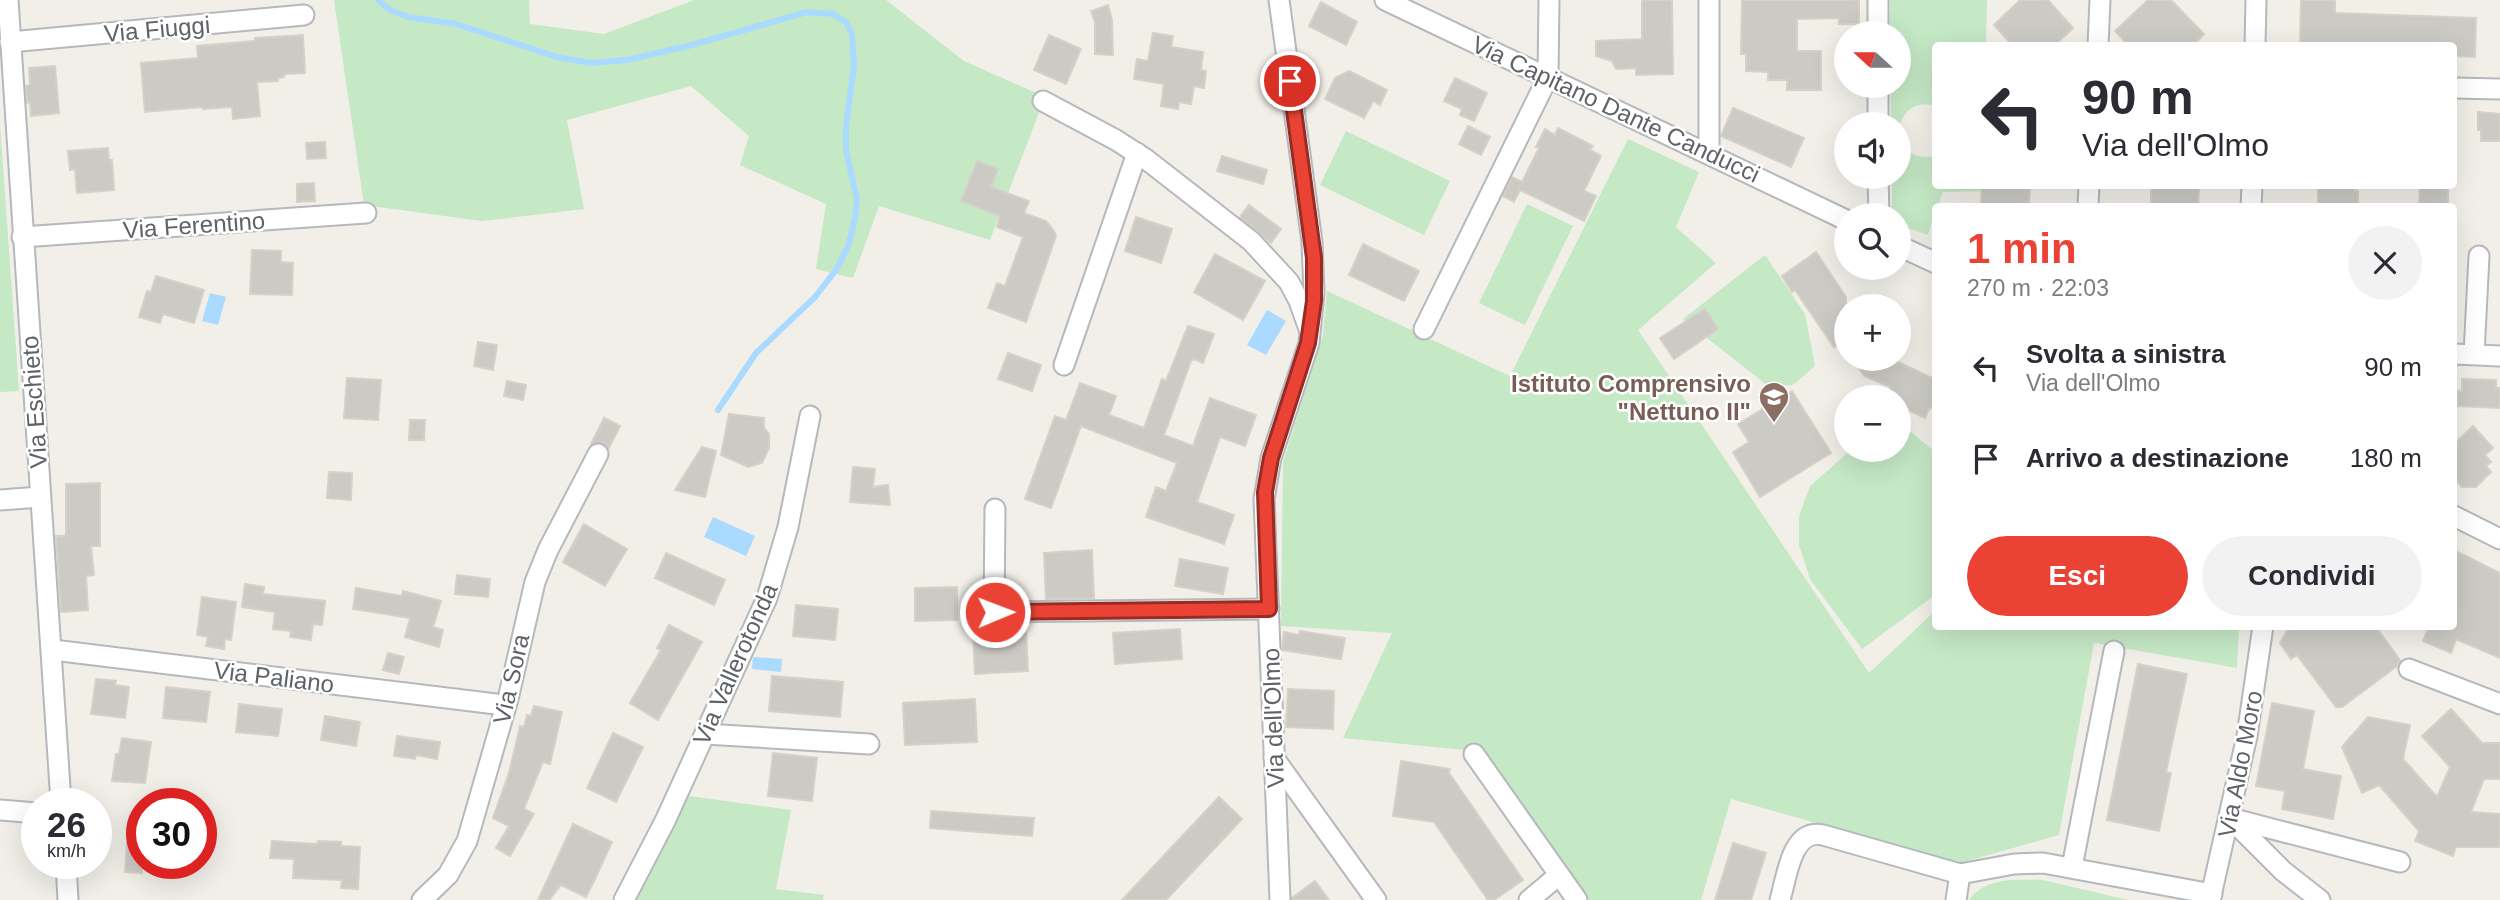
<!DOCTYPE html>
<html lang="it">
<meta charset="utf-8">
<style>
body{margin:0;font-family:Arial,sans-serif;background:#f2f2f3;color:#2b2b33;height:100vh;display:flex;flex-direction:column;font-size:26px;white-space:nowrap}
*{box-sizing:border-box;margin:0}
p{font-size:23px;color:#7c7c81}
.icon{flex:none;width:38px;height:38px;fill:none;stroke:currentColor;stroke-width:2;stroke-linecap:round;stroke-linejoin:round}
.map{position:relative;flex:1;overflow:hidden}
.panel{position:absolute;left:1932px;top:203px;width:525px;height:427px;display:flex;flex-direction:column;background:#fff;border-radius:7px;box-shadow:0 7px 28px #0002}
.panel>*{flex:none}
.top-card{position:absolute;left:1932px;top:42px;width:525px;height:147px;border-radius:7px;box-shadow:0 7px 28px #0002;background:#fff;color:#2b2b33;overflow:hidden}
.needle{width:46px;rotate:291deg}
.buttons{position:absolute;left:1834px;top:21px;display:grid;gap:14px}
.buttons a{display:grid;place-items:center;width:77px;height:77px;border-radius:50%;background:#fff;box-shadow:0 7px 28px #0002;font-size:35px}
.speed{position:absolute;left:21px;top:788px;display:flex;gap:14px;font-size:35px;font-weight:700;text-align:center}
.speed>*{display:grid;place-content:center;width:91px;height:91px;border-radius:50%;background:#fff;box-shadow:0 7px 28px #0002;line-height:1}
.speed small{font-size:18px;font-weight:400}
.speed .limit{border:10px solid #d22;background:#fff;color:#111}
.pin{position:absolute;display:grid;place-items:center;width:60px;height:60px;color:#fff;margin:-30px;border:4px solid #fff;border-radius:50%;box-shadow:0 2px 7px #0007}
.me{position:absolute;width:77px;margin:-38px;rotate:89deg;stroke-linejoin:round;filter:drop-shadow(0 0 5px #0008)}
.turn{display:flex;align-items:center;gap:24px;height:147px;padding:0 35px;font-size:32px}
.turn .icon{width:91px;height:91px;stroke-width:2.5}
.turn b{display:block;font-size:49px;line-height:60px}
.round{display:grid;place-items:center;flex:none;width:74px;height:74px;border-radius:37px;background:#f2f2f3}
.head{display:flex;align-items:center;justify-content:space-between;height:119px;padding:0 35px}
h1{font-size:42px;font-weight:800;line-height:52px;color:#ea4335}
.button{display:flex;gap:14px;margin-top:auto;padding:14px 35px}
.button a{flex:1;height:80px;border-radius:42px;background:#ea4335;color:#fff;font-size:28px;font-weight:800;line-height:80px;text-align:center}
.button a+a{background:#f2f2f3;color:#2b2b33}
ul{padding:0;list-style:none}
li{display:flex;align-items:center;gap:21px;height:91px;padding:0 35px}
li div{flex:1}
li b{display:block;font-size:26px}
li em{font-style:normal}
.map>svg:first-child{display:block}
.green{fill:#c5e8c5}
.water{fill:#aadaff}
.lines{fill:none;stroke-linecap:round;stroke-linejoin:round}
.stream{stroke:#aadaff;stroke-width:6}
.building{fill:#cccac5;stroke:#d6d1c6;stroke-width:2}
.minor-casing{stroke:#b5b8bc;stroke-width:23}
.minor{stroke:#fff;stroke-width:19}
.route-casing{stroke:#982c22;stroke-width:18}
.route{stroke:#ea4335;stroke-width:12}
.labels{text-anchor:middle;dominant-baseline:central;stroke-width:5;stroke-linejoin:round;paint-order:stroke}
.street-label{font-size:24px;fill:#5f6368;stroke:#fff}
.education-label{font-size:24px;font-weight:bold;fill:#785e54;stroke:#fff;text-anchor:end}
</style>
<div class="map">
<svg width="2500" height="900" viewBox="0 0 2500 900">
<rect width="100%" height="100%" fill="#f1efe8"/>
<g class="green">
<path d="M334,0H529L530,24L604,34L694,0H886L964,61L1045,97L990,240L879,206L853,278L816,269L826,204L740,165L749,136L691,86L567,120L584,209L482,221L364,205Z"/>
<path d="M1890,0H1987L1986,45L1936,46L1935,106C1917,100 1902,111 1899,129V124H1891V86H1899V33H1890Z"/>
<path d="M0,124L19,391L0,392Z"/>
<path d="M1346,131L1450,181L1424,235L1320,185Z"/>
<path d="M1899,132C1902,152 1917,160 1935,156L1936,186H1982L1981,191L1943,192L1938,206H1936L1928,235L1899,225V215H1892V177H1899Z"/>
<path d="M1628,139L1699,172L1676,227L1716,263L1638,330L1869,673L1935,611L1936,626L2239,627L2237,668L2094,643L2059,835L1960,863L1731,799L1701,900H1589L1485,752L1343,738L1392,633L1281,626L1283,462L1323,334L1327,291L1510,376Z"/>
<path d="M1527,204L1573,226L1525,325L1479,303Z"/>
<path d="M1765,255L1805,314L1815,366L1793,385L1768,386L1683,319Z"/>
<path d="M1899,422L1935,452V595L1862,649L1810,579L1799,545V516L1810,486L1851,450H1899Z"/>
<path d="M689,796L791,810L776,889L824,895L823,900H637Z"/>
<path d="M2043,880L2128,900H1969C1987,876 2016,880 2043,880Z"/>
</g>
<g class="water">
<path d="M210,293L226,297L218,325L202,321Z"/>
<path d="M1267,310L1286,321L1266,355L1247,345Z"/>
<path d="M713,517L755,536L746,556L704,537Z"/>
<path d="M753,657L782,659L781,672L752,669Z"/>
</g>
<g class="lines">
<path class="stream" d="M378,0L390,10L408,17L456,24L557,57L591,63L627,60L688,46L807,12L833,14L846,22L852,34L854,66L846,126V150L857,200L855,218L848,247L836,270L815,297L756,353L718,410"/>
</g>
<g class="building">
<path d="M1642,0H1672L1673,74L1636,75V68L1616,69L1612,61L1596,56V41L1642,39Z"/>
<path d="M1742,0H1859V24H1839V18L1797,19V51H1821V90H1787V80H1768V72L1746,71V54H1741Z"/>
<path d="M2020,0H2048L2073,28L2054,46H2013L1994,25Z"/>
<path d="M2148,0H2171L2204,34L2193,46H2129L2115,31Z"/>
<path d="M2301,0H2335V13L2476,18L2475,57L2454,56V46H2300Z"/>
<path d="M1321,2L1357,22L1346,45L1309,26Z"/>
<path d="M1108,5L1112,20L1113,55L1095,54V22L1091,11Z"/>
<path d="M1153,33L1173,36L1171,47L1203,52L1201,70L1206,71L1204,88L1194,86L1191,104L1179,102L1178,109L1161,106L1164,84L1134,79L1137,59L1148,61Z"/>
<path d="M303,35L305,73L284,74V77L278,78V81L257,82L260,116L233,119L232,107L203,109L202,107L145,112L141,63L198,58L197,46L255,41V38Z"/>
<path d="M1049,35L1081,49L1066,84L1034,70Z"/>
<path d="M55,66L59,113L31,116L30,102L27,103L26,86L30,85L29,68Z"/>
<path d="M1349,71L1387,90L1380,105L1373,101L1364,118L1325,99L1335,78Z"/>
<path d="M1455,78L1487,93L1474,121L1460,115L1462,109L1444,101Z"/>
<path d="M1733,108L1804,138L1791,167L1721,136Z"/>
<path d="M2478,112L2500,114V141H2481V130H2478Z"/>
<path d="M1468,126L1490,137L1481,155L1459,144Z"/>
<path d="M1558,128L1593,146L1590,150L1601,156L1584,191L1596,196L1584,221L1520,190L1514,202L1503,196L1512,177L1522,182L1539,148L1536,147L1545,129L1555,135Z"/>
<path d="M325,142L326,158L307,159L306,143Z"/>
<path d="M108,148L109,160H112L114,190L77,193L75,169L70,170L68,151Z"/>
<path d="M1222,156L1267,170L1263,184L1217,171Z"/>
<path d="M977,161L998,169L991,187L1029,201L1024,213L1046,221L1054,231L1056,236L1026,322L988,308L997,283L1005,286L1023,237L997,227L1000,216L961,201Z"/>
<path d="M314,183L315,201L297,202V184Z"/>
<path d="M1982,186H2030L2029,206H1981Z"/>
<path d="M2151,186H2199L2198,206H2151Z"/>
<path d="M2318,186H2356L2355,191H2358V206H2318Z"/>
<path d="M2420,186H2448V206H2419Z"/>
<path d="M1249,205L1281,229L1271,243L1240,217Z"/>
<path d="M1136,217L1172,229L1161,263L1125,251Z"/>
<path d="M1363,244L1419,271L1404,301L1349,275Z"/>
<path d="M252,250L281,251V262L293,263L292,295L250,294Z"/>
<path d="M1816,252L1846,297V339L1834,347L1795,290L1792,292L1782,276Z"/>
<path d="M1215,254L1265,281L1243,320L1194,292Z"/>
<path d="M156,276L204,290L194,323L163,314L160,323L139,317L147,291L151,292Z"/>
<path d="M1705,309L1718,329L1674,359L1660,338Z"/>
<path d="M1188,326L1214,334L1203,363L1194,359L1191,361L1164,435L1193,446L1210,398L1256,415L1245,446L1220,437L1197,502L1234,515L1224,544L1146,517L1156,487L1166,491L1177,463L1081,426L1051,508L1025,499L1055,416L1066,420L1080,383L1116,396L1109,415L1144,428L1162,379L1166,381Z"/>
<path d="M478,342L497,345L493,370L474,366Z"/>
<path d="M1008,353L1041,365L1032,391L998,379Z"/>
<path d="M1854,359H1892L1936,380V410L1930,407L1925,418L1899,406V397H1886L1891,387L1864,376Z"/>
<path d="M347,378L381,380L378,420L344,418Z"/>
<path d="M2462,379L2496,380V388H2500V408L2457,406V391H2462Z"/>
<path d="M507,381L526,385L523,400L504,396Z"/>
<path d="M1792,391L1831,453L1760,497L1733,452L1749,442L1738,424Z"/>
<path d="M729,414L764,418V428L769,434V448L762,463L748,467L721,455Z"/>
<path d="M604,418L620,426L609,448L603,443L591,444Z"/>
<path d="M410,420H425L424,440H409Z"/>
<path d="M2473,426L2493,448L2485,455L2491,462L2486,466L2491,472L2476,487H2462L2454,478V444Z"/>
<path d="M702,447L716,451L705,497L675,490Z"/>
<path d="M853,467L875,469L873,487L888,485L890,505L850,502Z"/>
<path d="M329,472L352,473L351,500L327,498Z"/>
<path d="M100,483V546H91L94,575L86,576L88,610L61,612L56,536H66V484Z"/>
<path d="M584,524L627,549L605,586L563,562Z"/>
<path d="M1092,550L1094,598L1046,599L1044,553Z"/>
<path d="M2454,550L2500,573V658L2456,639L2451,653L2423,641L2429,626H2454Z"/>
<path d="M666,553L725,580L714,605L655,578Z"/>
<path d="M1180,559L1228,568L1223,594L1175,586Z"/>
<path d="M457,575L490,579L488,597L455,594Z"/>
<path d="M245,584L264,587L263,594L325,601L322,625L313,624L311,640L290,637L291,631L273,629L275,612L242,607Z"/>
<path d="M957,587V620L915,621V588Z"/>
<path d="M356,588L402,596L403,591L441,601L433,627L443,630L439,647L405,637L410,618L353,609Z"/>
<path d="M202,597L236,602L231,640L225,639L224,649L206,646L208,637L197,635Z"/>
<path d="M796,605L838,609L835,640L793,636Z"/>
<path d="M669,625L702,642L658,720L630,703L661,650L657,648Z"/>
<path d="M2290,626H2375L2400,660L2397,666L2342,707H2336L2297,655L2291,659L2280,643Z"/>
<path d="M1180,629L1182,659L1115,664L1113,633Z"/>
<path d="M1300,631L1345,638L1341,659L1282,650L1284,632L1299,635Z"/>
<path d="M1026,632L1028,671L975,674L973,634Z"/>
<path d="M388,653L404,657L399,674L383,670Z"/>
<path d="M2138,664L2187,674L2166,772L2171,773L2159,831L2107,820Z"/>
<path d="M772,676L843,682L840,717L769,711Z"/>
<path d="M96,679L116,681L115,685L129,687L125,718L91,714Z"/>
<path d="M166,687L210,692L206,722L163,718Z"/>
<path d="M1288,689L1334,691L1333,729L1286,727Z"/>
<path d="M975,699L977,742L905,745L903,703Z"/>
<path d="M2272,703L2314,711L2303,769L2341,776L2333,819L2282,809L2285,791L2256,786Z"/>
<path d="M239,704L282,709L278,736L236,732Z"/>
<path d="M534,706L562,712L550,764L543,762L524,809L534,814L510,856L496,848L509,826L493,818L509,773L520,726L524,727L527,715L531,716Z"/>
<path d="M2451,709L2482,743H2500V779H2484L2471,812L2500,814V847H2456L2453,856L2415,841L2419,831L2379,785L2362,793L2342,747L2368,717L2410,725L2403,759L2437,797L2450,767L2422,736Z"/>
<path d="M325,716L360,722L356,746L321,740Z"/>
<path d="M613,733L643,747L616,802L587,788Z"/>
<path d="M397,736L440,742L437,759L416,755L415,759L394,756Z"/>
<path d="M122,738L151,742L145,783L112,781L116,754H119Z"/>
<path d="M773,753L817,758L812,801L768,796Z"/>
<path d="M1401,761L1450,769L1449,773L1523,880L1494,900H1488L1434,822L1393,816Z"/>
<path d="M1219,797L1242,819L1166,900H1122Z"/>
<path d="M931,811L1034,818L1032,836L930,828Z"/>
<path d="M573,824L612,842L596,877L586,897L561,885L549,900H538Z"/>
<path d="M272,841L317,844L318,841L341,842V846L360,847L358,889L341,888L342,880L293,878L294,859L270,858Z"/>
<path d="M127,843L142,844V873L125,872Z"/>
<path d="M1733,843L1766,853L1751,900H1715Z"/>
<path d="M1315,881L1329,900H1292V898Z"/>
</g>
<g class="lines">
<g class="minor-casing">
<g id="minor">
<path d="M8,0L61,803"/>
<path d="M1279,0L1312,242L1314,293L1309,343L1271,458L1264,499L1280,900"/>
<path d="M1385,0L1846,220"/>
<path d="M1878,0V33"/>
<path d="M10,42L304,15"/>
<path d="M2098,46L2100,0"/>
<path d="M2255,46L2256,0"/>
<path d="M1878,86V124"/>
<path d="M2454,88L2500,89"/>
<path d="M1043,101L1116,140L1147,160L1251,241L1289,282L1299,301L1309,329"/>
<path d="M1709,153V0"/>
<path d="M1878,177L1879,215"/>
<path d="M2088,206L2089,186"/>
<path d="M2251,206L2252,186"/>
<path d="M22,237L366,213"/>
<path d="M1899,246L1936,263"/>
<path d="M1424,329L1548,77L1549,0"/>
<path d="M2454,354L2500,356"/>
<path d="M2474,354L2479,256"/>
<path d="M1064,365L1137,153"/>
<path d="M0,500L40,497"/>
<path d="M995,509L994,612L1269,609"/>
<path d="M2454,516L2500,539"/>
<path d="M53,650L496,704"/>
<path d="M2409,669L2500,704"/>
<path d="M705,734L869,744"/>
<path d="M1474,754L1577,900"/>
<path d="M1274,758L1376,900"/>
<path d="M0,810L37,813"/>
<path d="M2230,818L2400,862"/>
<path d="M2231,819L2283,871L2320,900"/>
<path d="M66,863L68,900"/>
<path d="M2072,867L2114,651"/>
<path d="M422,900L448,875L467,841L508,699L535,582L548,550L598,454"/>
<path d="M624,900L665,821L767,598L788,527L810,416"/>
<path d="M1529,900L1559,875"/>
<path d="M1780,900C1787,877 1791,828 1823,835L1960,874L2014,864L2043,863L2212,894"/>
<path d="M1956,900L1960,874"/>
<path d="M2210,900L2247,736L2263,626"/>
</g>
</g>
<use href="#minor" class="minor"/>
</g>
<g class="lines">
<g class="route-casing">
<path id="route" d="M995,612L1269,609L1265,492L1271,458L1308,343L1314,301V258L1290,81"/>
</g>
<use href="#route" class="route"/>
</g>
<defs>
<g id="school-pin" transform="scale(1.575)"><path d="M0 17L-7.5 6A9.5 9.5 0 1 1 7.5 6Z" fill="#8d6e63" stroke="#fff"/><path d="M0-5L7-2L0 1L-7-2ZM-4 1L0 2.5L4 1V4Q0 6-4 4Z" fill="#fff"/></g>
</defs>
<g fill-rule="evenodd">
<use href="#school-pin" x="1774" y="397"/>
</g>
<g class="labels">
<g class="street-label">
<text transform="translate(157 29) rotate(-5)">Via Fiuggi</text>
<text transform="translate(1616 109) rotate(25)">Via Capitano Dante Canducci</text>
<text transform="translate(194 225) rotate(-4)">Via Ferentino</text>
<text transform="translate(34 402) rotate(-94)">Via Eschieto</text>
<text transform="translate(735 664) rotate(-66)">Via Vallerotonda</text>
<text transform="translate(274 677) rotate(7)">Via Paliano</text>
<text transform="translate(511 679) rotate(-77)">Via Sora</text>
<text transform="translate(1273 718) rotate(-92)">Via dell'Olmo</text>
<text transform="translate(2240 764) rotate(-79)">Via Aldo Moro</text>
</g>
<g class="education-label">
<text x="1751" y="383">Istituto Comprensivo<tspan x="1751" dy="28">"Nettuno II"</tspan></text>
</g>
</g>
</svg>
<div class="buttons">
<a><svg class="needle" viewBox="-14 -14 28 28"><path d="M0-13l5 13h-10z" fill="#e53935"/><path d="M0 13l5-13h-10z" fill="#7c7c81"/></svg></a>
<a><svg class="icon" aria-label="sound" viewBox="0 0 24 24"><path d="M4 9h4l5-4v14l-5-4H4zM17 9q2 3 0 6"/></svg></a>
<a><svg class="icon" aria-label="search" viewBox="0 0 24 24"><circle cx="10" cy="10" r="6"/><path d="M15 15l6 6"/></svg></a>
<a>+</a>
<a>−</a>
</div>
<div class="speed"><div>26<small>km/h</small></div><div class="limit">30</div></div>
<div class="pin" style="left:1290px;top:81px;background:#d93025"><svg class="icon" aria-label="arrive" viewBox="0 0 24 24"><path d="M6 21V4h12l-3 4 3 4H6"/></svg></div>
<svg class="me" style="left:995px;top:612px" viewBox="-20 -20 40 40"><circle r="17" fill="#ea4335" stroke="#fff" stroke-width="3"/><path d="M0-11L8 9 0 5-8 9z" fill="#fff"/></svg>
<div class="top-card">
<div class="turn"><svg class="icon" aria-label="left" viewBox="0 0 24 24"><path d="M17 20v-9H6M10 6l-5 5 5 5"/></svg><div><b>90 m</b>Via dell'Olmo</div></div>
</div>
<section class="panel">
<div class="head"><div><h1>1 min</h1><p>270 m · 22:03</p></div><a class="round"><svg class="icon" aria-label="close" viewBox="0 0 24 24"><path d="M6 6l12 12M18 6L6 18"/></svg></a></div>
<ul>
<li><svg class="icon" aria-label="left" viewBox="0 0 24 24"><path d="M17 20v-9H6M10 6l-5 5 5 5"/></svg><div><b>Svolta a sinistra</b><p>Via dell'Olmo</p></div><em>90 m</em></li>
<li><svg class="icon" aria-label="arrive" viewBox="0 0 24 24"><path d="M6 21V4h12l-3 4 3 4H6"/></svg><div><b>Arrivo a destinazione</b></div><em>180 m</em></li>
</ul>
<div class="button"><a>Esci</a><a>Condividi</a></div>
</section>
</div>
